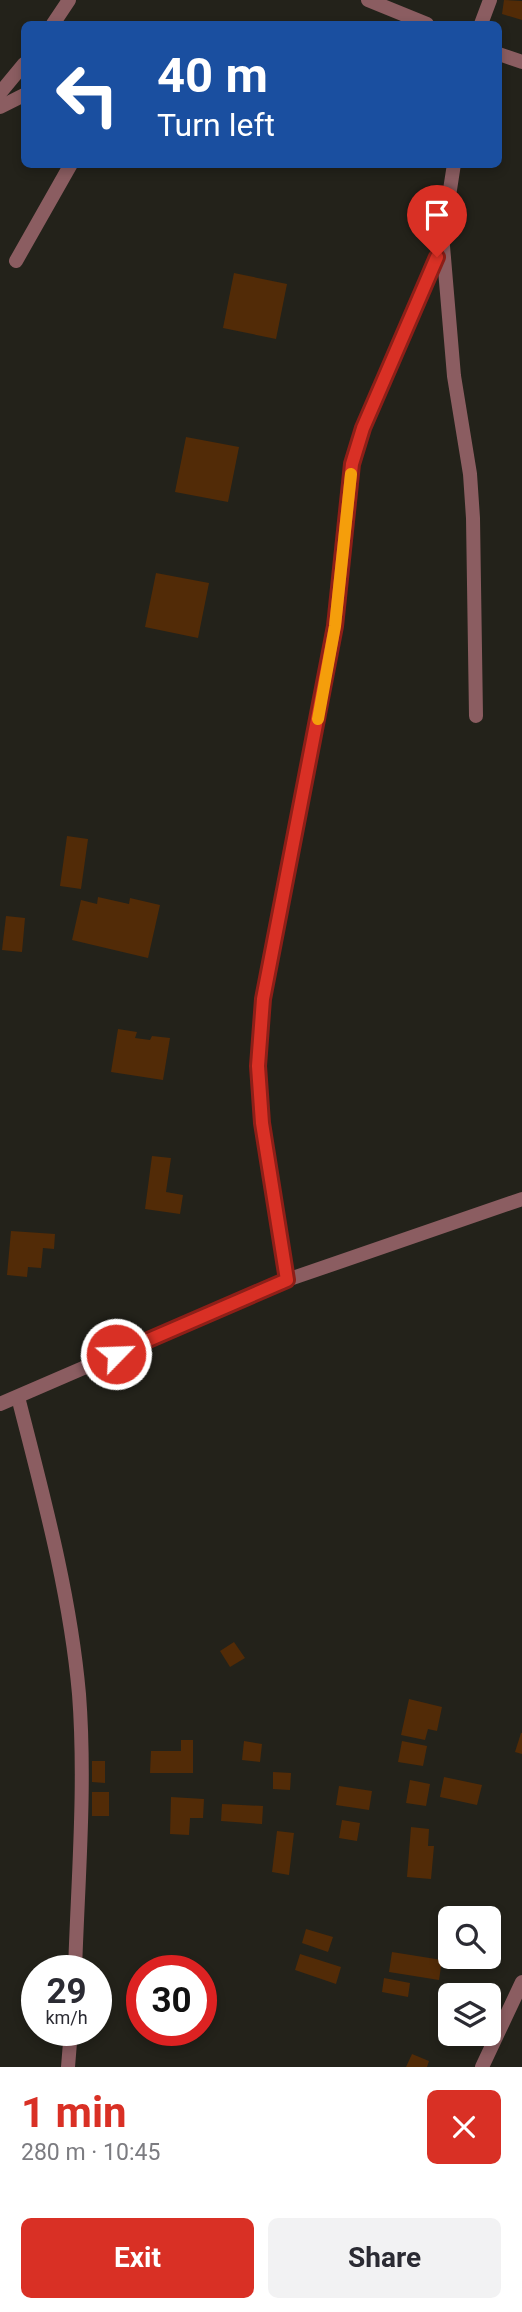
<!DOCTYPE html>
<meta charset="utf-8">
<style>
body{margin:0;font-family:Roboto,sans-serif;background:#f2f2f3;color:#2b2b33;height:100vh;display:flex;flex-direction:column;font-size:26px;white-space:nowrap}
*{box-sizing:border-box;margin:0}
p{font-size:23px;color:#7c7c81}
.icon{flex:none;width:38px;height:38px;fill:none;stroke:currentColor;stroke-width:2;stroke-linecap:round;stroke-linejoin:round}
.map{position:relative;height:2067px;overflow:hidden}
.side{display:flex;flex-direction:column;background:#fff;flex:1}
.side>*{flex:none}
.top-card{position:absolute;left:21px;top:21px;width:481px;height:147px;border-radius:10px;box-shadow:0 4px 10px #0003;background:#1a4fa0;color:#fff;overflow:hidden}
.buttons{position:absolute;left:438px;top:1906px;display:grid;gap:14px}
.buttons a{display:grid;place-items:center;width:63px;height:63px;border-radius:10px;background:#fff;box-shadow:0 4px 10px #0003;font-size:35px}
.speed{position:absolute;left:21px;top:1955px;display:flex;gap:14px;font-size:35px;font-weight:700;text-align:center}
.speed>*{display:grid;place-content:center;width:91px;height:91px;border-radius:50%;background:#fff;box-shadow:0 4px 10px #0003;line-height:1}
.speed small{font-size:18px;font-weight:400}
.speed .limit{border:10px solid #d22;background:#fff;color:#111}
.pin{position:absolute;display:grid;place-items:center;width:60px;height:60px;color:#fff;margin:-72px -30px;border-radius:50% 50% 50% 0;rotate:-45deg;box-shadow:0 0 7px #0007}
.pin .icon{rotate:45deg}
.me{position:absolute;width:77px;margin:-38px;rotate:66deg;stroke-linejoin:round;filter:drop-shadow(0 0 5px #0008)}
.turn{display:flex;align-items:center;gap:24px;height:147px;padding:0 21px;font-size:32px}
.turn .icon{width:91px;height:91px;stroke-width:2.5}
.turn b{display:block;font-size:49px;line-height:60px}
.round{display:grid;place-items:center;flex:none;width:74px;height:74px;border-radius:10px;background:#f2f2f3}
.headline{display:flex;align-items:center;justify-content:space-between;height:119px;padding:0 21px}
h1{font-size:42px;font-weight:700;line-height:52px;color:#d93025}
.cta{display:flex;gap:14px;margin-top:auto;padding:14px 21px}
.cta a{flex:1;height:80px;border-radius:10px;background:#d93025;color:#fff;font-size:28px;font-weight:700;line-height:80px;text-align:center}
.cta a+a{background:#f2f2f3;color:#2b2b33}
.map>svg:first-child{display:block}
.building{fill:#522b07}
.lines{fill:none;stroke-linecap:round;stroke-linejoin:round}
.service{stroke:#8b5d61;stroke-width:14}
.minor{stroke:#8b5d61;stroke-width:14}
.tertiary{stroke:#8b5d61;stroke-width:14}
.route-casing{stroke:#8d1f18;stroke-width:18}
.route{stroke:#d93025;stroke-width:12}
.slow{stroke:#f59e0b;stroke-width:12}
</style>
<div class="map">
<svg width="522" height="2067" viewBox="0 0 522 2067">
<rect width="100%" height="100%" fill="#23221a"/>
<g class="building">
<path d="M504,0L522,1V20L502,14Z"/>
<path d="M234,273L287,284L276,339L223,328Z"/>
<path d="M186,437L239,447L228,502L175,492Z"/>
<path d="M156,573L209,583L198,638L145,627Z"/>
<path d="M67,836L88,839L81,889L60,886Z"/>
<path d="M98,897L129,904L130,898L160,905L148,958L72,940L81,900L97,904Z"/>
<path d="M6,916L25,918L22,952L2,950Z"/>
<path d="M118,1029L137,1032L135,1038L150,1040L152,1036L170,1038L163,1080L111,1072Z"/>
<path d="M152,1156L171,1158L166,1192L183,1195L180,1214L145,1209Z"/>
<path d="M11,1231L55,1234L54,1249L43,1248L41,1268L28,1267L27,1277L7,1275Z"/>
<path d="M234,1642L245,1658L230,1667L220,1651Z"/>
<path d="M409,1699L442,1707L437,1731L428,1729L425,1740L401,1735Z"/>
<path d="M521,1733H522V1754L515,1752Z"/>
<path d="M181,1740H193V1773H150L151,1751H181Z"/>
<path d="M244,1741L262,1744L260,1762L242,1760Z"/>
<path d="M402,1741L427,1746L423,1766L398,1762Z"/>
<path d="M92,1761H105V1783L92,1782Z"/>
<path d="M273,1772L291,1773L290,1790L273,1789Z"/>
<path d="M444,1777L482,1785L477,1805L440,1797Z"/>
<path d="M410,1780L430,1784L426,1806L406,1803Z"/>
<path d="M339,1786L372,1791L369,1810L336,1805Z"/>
<rect x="92" y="1792" width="17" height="24"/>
<path d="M171,1797L204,1799L203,1818H190L189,1835L170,1834Z"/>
<path d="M222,1804L263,1806L262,1824L221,1821Z"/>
<path d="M342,1820L360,1823L357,1841L339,1838Z"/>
<path d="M411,1827L429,1829L428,1846H434L431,1879L407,1877Z"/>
<path d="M277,1831L294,1833L289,1875L272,1872Z"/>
<path d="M306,1929L333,1937L328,1952L302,1943Z"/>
<path d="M392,1952L442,1960L439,1980L389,1972Z"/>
<path d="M300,1954L341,1967L336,1984L295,1970Z"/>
<path d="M384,1978L410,1983L408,1997L382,1992Z"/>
<path d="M412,2054L429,2061L427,2067H406Z"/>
</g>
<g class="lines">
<g class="service">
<path d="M481,24L490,0"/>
<path d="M0,107L24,95"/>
<path d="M443,246L454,376L470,474L473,518L476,716"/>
<path d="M16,261L71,164"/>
<path d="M287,1280L262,1123L258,1066L263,999L335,626L352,464L363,428L431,273L442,241L454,164"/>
</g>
<g class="minor">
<path d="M53,24L69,0"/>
<path d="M0,93L24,64"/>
<path d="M18,1397C43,1495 70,1593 79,1694C86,1785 78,1879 75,1970"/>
<path d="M0,1404L287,1280L522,1199"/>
<path d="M68,2067L71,2030"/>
<path d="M482,2067L522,1982"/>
</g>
<g class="tertiary">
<path d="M368,0L427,24"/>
<path d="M499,54L522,62"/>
</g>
</g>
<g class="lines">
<g class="route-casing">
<path id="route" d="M116,1354L287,1280L262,1123L258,1066L263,999L335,626L352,464L363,428L437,257"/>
</g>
<use href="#route" class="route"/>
<path class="slow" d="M318,719L335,626L351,474"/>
</g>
</svg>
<div class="buttons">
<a><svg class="icon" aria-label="search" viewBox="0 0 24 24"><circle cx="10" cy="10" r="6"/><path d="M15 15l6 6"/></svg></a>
<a><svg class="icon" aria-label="layers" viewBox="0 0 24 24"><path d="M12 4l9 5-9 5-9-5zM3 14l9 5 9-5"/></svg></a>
</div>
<div class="speed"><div>29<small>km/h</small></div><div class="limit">30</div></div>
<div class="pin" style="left:437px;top:257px;background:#d93025"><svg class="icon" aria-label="arrive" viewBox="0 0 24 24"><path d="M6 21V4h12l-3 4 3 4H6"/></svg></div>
<svg class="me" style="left:116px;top:1354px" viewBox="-20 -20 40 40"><circle r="17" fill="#d93025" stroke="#fff" stroke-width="3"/><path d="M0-11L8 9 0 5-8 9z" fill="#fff"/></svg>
<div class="top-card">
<div class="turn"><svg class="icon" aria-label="left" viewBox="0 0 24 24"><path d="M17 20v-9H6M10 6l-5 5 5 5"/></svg><div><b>40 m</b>Turn left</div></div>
</div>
</div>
<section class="side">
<div class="headline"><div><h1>1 min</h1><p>280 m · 10:45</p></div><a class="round" style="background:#d93025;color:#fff"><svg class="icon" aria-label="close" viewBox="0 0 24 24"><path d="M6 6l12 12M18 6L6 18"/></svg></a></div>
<div class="cta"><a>Exit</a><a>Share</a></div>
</section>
